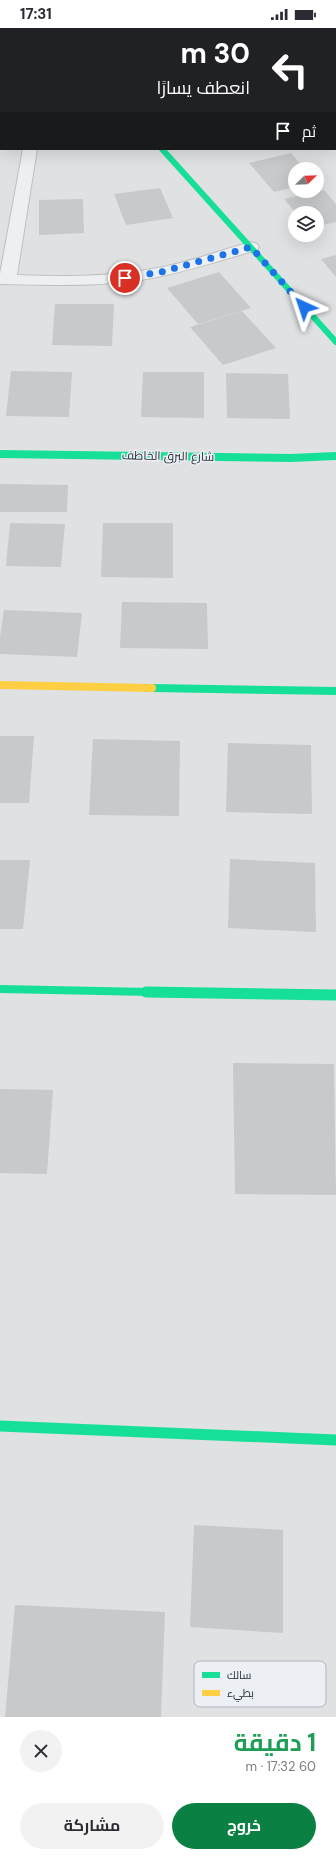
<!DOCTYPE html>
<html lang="ar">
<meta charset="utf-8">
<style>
body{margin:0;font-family:"DM Sans",Cairo,sans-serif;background:#f2f2f3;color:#2b2b33;direction:rtl;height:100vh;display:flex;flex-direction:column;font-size:15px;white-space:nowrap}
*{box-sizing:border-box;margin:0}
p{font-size:13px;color:#7c7c81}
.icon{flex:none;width:22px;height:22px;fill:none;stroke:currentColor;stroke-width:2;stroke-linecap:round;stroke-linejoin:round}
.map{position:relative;height:1689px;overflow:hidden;direction:ltr}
.drawer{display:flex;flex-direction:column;background:#fff;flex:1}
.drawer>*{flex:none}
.banner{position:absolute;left:0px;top:0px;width:336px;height:122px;box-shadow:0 4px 16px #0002;direction:rtl;background:#202124;color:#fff;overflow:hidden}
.needle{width:26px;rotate:67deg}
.fabs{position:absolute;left:288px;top:134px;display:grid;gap:8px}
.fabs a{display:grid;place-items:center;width:36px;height:36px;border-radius:50%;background:#fff;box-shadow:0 4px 16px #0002;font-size:20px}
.pin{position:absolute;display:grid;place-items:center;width:34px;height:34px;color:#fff;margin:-17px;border:2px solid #fff;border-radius:50%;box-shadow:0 1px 4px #0007}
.me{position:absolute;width:44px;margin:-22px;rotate:318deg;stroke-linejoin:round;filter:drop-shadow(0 0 3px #0008)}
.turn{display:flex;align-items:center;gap:14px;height:84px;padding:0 20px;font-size:18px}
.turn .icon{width:52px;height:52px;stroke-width:2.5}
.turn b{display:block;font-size:28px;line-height:34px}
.then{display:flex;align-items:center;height:38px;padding:0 20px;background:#0003;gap:8px;font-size:15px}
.round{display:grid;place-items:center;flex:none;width:42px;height:42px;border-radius:21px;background:#f2f2f3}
.headline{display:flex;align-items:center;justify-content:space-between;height:68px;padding:0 20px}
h1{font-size:24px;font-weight:700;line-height:30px;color:#1e9e55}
.cta{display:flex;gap:8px;margin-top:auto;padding:8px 20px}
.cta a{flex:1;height:46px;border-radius:24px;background:#0b8043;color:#fff;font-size:16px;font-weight:700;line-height:46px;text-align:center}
.cta a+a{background:#f2f2f3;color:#2b2b33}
.status{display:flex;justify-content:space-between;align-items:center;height:28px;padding:0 20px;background:#fff;direction:ltr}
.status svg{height:11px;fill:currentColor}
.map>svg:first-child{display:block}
.building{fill:#c7c9cb}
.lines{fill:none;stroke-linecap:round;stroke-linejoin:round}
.street-casing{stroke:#bdbfc1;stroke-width:2}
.street{fill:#eeeff0;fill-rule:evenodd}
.fast-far2{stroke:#16e098;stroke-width:6}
.fast-far1{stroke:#16e098;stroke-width:8}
.fast{stroke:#16e098;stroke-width:11}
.slow{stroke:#ffcf43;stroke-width:8}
.route{stroke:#1a73e8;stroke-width:7;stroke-dasharray:0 12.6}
.labels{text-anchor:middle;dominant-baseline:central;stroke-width:3;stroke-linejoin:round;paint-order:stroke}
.street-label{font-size:12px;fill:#282e3a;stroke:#eceff3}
.key{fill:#eceff3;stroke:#b1b5bc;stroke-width:1}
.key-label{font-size:11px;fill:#282e3a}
</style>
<div class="status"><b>17:31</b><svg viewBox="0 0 49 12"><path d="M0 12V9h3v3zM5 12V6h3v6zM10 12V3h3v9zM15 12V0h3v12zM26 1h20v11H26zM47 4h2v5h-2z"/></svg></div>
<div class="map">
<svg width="336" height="1689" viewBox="0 0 336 1689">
<rect width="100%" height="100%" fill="#dfe1e3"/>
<g class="building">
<path d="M291,125L305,141H295V159L274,164L249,135Z"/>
<path d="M160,160L173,190L126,197L114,166Z"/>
<path d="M324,162L336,176V194L317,198V185H296L284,171Z"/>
<path d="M83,171L84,205L39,207V172Z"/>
<path d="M336,227V249L321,231Z"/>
<path d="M219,244L251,280L198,296L167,260Z"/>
<path d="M55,276H114L112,318L52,317Z"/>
<path d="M242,283L276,320L223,337L190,299Z"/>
<path d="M11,343L72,344L69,389L6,388Z"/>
<path d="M143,344H204V390L141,389Z"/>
<path d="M226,345L288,346L290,391L227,390Z"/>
<path d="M0,456L68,457L67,484H0Z"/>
<path d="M10,495L65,496L61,539L6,538Z"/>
<path d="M103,495H173V550L101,549Z"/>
<path d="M122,574L207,575L208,621L120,620Z"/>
<path d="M4,582L82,585L77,629L0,626V609Z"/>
<path d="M0,708H34L29,775H0Z"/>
<path d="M93,711L180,713L179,788L89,787Z"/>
<path d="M228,715L311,717L312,786L226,784Z"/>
<path d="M230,831L315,835L316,904L228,900Z"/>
<path d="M0,832H30L23,901H0Z"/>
<path d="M233,1035L334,1036L336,1167L235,1166Z"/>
<path d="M0,1061L53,1062L47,1146L0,1145Z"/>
<path d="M194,1497L283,1502V1605L190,1599Z"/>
<path d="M15,1577L165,1584L161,1689H5Z"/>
</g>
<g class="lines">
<g class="street-casing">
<g id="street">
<path d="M51,0H65L66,1H52Z"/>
<rect x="0" y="109" width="1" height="8"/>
<path d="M23,121H37L17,247C65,249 115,249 163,239C193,233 221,222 251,214L257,216L259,219L257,222C218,233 180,246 141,252C94,259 47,257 0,256V246Z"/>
</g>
</g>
<use href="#street" class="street"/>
<path class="fast-far2" d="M162,121L336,314"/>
<g class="fast-far1">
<path d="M0,426L291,430L336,428"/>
<path d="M152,660L336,663"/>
<path d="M0,961L202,965"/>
</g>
<g class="fast">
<path d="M146,964L336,967"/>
<path d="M0,1398L336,1412"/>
</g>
<path class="slow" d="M0,657L152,660"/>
</g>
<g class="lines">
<path class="route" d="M125,250L161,244L251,219L304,279"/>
</g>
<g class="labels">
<g class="street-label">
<text transform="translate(168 428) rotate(1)">شارع البرق الخاطف</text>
</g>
</g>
<rect x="194" y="1633" width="132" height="46" rx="6" class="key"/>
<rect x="202" y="1644" width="18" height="6" fill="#16e098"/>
<rect x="202" y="1662" width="18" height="6" fill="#ffcf43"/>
<g class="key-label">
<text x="227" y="1651">سالك</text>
<text x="227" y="1669">بطيء</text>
</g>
</svg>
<div class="fabs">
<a><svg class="needle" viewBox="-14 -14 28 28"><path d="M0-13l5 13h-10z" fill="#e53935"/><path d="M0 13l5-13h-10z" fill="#7c7c81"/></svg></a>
<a><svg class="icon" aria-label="layers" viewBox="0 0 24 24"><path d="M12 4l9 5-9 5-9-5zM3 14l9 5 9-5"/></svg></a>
</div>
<div class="pin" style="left:125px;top:250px;background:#d93025"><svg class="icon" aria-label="arrive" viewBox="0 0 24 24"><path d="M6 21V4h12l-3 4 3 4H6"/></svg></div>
<svg class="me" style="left:304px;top:279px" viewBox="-20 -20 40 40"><path d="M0-17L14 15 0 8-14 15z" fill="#1a73e8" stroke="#fff" stroke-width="4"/></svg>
<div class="banner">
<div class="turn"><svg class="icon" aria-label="left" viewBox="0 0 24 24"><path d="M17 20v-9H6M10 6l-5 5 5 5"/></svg><div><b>30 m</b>انعطف يسارًا</div></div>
<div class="then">ثم<svg class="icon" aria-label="arrive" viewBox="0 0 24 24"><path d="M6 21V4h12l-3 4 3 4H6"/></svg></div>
</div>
</div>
<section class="drawer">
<div class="headline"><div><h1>1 دقيقة</h1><p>60 m · 17:32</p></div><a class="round"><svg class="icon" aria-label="close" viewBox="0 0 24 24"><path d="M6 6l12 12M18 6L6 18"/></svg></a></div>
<div class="cta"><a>خروج</a><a>مشاركة</a></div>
</section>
